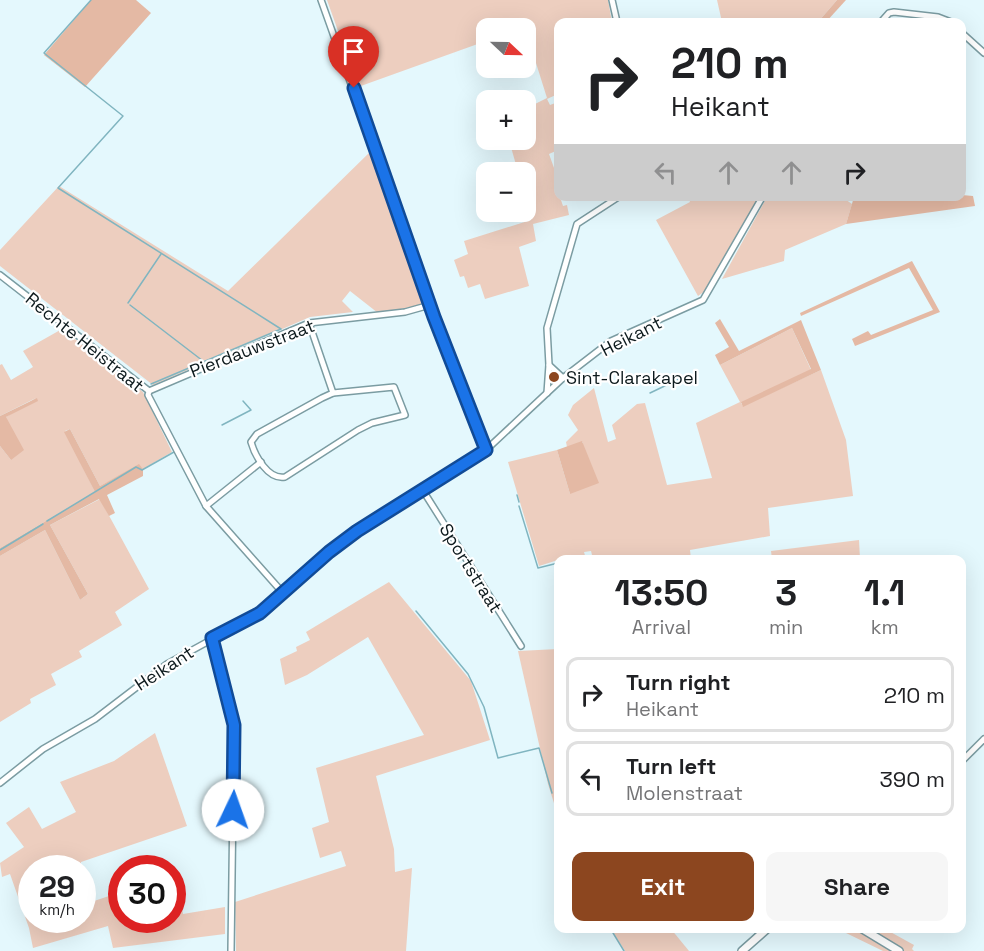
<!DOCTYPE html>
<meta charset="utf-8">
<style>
body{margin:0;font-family:"Space Grotesk",sans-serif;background:#f6f6f6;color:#202124;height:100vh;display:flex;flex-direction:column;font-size:22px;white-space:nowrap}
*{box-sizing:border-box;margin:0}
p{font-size:20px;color:#757577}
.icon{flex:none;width:33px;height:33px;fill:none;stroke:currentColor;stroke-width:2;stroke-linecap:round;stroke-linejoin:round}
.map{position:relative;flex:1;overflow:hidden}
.sheet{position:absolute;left:554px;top:555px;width:412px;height:378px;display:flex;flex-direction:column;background:#fff;border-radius:12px;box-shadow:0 6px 24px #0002}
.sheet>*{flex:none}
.hud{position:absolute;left:554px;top:18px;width:412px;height:183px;border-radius:12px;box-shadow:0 6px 24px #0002;background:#fff;color:#202124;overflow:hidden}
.needle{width:39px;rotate:112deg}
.buttons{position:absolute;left:476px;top:18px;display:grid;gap:12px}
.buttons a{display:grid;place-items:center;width:60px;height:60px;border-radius:12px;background:#fff;box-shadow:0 6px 24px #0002;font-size:30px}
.speed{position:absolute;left:18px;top:855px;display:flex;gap:12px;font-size:30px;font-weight:700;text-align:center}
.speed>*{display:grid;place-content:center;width:78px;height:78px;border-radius:50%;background:#fff;box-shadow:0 6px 24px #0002;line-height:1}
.speed small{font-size:15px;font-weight:400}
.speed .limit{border:9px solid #d22;background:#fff;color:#111}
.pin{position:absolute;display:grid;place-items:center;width:51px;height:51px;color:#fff;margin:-62px -26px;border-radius:50% 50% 50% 0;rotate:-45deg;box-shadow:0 0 6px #0007}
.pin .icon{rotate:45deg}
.me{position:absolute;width:66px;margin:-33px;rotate:3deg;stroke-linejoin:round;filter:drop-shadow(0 0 4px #0008)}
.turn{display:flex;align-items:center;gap:21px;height:126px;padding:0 18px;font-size:27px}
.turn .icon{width:78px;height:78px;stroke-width:2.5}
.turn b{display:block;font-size:42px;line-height:51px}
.lanes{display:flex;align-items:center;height:57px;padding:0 18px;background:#0003;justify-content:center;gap:30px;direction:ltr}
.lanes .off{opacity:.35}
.eta{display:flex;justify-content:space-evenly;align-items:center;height:102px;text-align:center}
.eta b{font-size:36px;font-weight:700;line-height:42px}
.cta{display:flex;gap:12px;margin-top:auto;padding:12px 18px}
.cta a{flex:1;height:69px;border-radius:12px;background:#8c461f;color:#fff;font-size:24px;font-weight:700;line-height:69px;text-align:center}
.cta a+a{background:#f6f6f6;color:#202124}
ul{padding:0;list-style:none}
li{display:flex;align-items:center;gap:18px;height:75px;margin:0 12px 9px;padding:0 6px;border:3px solid #e0e0e0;border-radius:12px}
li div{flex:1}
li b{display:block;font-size:22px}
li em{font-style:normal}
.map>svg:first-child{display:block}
.green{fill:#edcebf}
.forest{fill:#e4b9a4}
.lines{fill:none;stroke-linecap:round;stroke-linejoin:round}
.stream{stroke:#80b5c0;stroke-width:1.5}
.minor-casing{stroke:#7b9ca2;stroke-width:8}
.tertiary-casing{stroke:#7b9ca2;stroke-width:10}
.minor{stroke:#fff;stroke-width:5}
.tertiary{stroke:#fff;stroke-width:7}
.route-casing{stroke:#114b97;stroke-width:15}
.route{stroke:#1a73e8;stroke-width:10}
.poi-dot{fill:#8c461f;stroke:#fff;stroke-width:2}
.labels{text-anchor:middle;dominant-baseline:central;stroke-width:4.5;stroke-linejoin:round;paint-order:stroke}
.street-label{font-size:18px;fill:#0d1a1d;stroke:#fff}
.poi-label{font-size:18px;fill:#0d1a1d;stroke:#fff;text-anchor:start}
</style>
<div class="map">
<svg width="984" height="951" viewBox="0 0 984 951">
<rect width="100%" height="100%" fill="#e4f8fd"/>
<g class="green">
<path d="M327,0H608L612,22H558V94L547,99L550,105L558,102V150L549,154L558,179V196L560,197L563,206L567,205L569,215L533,224L536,241L519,247L529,286L485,299L480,284L468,288L464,276L460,277L454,260L468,254L464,241L531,220L525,197V172H518L509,140H525V109L547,98L525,28H486V41L358,87Z"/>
<path d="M717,0H837L818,22H722Z"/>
<path d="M371,151L425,299L423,305L378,313L350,291L342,301L353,312L310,317L153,385L0,266V250L59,186L228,291Z"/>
<path d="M688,197H756L757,201L705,291L698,296L656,220L690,202Z"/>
<path d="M767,197H842L852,204L846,224L785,250L784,261L722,279Z"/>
<path d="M792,328L811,370L741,403L743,406L821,370L846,440L853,496L768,508L770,536L690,550L691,559H593L591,551L584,552L586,559L558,560L539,566L508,462L557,450L570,494L583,442L567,447L566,442L578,430L568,415L573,405L594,388L608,442L616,439L612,425L637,404L645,403L667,485L712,478L696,423L740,402L720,365Z"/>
<path d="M62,329L143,392L172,452L143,469L139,465L100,486L70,429L65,431L95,492L0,548V446L11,460L6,417L36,398L0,416V365L2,364L11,380L33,367L23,351Z"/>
<path d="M100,499L149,589L115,612L122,625L79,651L82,657L51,674L56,685L30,699L31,703L0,722V556L45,530L80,600L88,594L50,525Z"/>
<path d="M859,540L860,559H772L771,551Z"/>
<path d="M389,582L471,681L490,740L376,776L394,849L395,872L412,868L406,951H236L235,902L346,866L341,851L320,858L312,828L329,822L316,768L424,735L368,637L307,675L285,685L280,659L297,651L296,647L310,640L306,632Z"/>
<path d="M558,649V816L548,784L518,651Z"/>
<path d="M155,733L187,826L81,862V868H32V920H82L83,885L85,904L121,892L122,920H172L173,874L177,872L183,914L225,907V934L113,948L108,926L33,948L29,928L10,874L2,877L0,863L24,847L6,823L29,807L42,829L76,812L60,782L114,761Z"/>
<path d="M611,929H671L689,951H625Z"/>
<path d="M826,929L856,930L893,951H883L846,933H829Z"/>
<path d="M869,929H885L914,945L912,949L914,951H904Z"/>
</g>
<g class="forest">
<path d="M91,0H136L151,13L85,87L44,55Z"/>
<path d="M837,0H846L826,22H818Z"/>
<path d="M962,195L973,196L975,206L846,224L854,197Z"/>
<path d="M912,261L940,312L855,346L852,339L868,331L871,335L933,310L909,268L801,316L800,313Z"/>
<path d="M720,319L739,351L801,320L821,370L743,407L741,402L811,369L792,328L720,365L715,355L729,347L715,323Z"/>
<path d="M37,398L38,401L6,417L24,450L11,460L0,446V416Z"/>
<path d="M70,429L100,486L139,464L143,469V476L107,495L115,513L109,516L99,499L50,525L88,594L80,600L45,530L0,556V548L95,492L64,432Z"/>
<path d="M582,441L599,483L570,494L557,450Z"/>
</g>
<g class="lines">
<g class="stream">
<path d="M91,0L44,53L123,116L58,188L281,329L151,384"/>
<path d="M128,303L161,254"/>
<path d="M130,305L203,361"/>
<path d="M677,380L684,376"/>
<path d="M650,393L673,382"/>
<path d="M222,425L251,410L243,401"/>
<path d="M517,495L519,502"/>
<path d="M519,506L538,568L558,563"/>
<path d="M47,521L136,467L142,470L174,452"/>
<path d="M0,550L43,524"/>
<path d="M416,611L468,674L484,707L498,758L539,748L552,793"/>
<path d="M555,799L558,810"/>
<path d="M557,817H558"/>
<path d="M610,928L624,951"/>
<path d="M752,937L761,928"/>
</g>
<g class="minor-casing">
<g id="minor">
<path d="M321,0L434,317L486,450"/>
<path d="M612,0L617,22"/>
<path d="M881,22L889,13L894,12L938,17L951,22"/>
<path d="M962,33L984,53"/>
<path d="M0,275L149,391L148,395L206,506L283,593"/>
<path d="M309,323L333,393"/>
<path d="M563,378L549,365L547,328L577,224L620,196"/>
<path d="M394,387L405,415L372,423L358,430L285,477C268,480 255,456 251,442L257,434L322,398L333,393Z"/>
<path d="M149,391L309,323L405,312L430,305"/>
<path d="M547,393L549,365"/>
<path d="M422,489L521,646"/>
<path d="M206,506L261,462"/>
<path d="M212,638L234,725L231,951"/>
<path d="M962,761L984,739"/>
<path d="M0,783L43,749L95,719L167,664L260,613L341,543L399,502L486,450L563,378L611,341L703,300L763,196"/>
</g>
</g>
<g class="tertiary-casing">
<g id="tertiary">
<path d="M861,928L899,951"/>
<path d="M742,951L768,928"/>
</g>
</g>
<use href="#minor" class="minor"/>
<use href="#tertiary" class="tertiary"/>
</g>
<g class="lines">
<g class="route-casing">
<path id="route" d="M233,810L234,725L212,638L260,613L329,552L357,531L486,450L434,317L354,88"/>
</g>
<use href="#route" class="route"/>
</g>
<circle class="poi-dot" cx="554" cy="377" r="6"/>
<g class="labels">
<g class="street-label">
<text transform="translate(631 336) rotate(-27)">Heikant</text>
<text transform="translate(85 342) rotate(39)">Rechte Heistraat</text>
<text transform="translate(252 348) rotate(-21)">Pierdauwstraat</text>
<text transform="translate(471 568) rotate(58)">Sportstraat</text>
<text transform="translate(164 668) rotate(-33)">Heikant</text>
</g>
<g class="poi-label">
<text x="566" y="377">Sint-Clarakapel</text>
</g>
</g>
</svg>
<div class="buttons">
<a><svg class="needle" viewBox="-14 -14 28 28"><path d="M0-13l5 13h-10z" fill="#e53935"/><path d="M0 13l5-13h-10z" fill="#757577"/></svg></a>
<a>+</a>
<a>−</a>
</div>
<div class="speed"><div>29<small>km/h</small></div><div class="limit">30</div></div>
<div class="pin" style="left:354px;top:88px;background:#d93025"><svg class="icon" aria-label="arrive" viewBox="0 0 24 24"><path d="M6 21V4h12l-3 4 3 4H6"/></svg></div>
<svg class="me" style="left:233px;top:810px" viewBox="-20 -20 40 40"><circle r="19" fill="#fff"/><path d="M0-13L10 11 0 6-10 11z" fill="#1a73e8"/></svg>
<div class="hud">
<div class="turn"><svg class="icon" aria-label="right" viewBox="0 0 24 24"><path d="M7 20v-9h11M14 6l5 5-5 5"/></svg><div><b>210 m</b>Heikant</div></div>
<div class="lanes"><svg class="icon off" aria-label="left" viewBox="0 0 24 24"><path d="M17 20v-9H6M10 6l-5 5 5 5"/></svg><svg class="icon off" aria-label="ahead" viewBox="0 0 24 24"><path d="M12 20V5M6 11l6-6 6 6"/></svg><svg class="icon off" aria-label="ahead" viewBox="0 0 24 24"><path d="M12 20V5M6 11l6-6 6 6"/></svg><svg class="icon" aria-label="right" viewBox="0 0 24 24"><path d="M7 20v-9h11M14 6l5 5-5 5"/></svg></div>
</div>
<section class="sheet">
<div class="eta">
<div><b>13:50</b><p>Arrival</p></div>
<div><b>3</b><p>min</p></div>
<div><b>1.1</b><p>km</p></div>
</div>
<ul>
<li><svg class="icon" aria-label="right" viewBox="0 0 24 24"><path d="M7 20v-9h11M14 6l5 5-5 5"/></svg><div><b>Turn right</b><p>Heikant</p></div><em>210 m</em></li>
<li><svg class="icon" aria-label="left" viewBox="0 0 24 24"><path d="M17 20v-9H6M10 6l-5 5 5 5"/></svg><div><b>Turn left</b><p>Molenstraat</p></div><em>390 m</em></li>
</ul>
<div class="cta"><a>Exit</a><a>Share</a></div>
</section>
</div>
